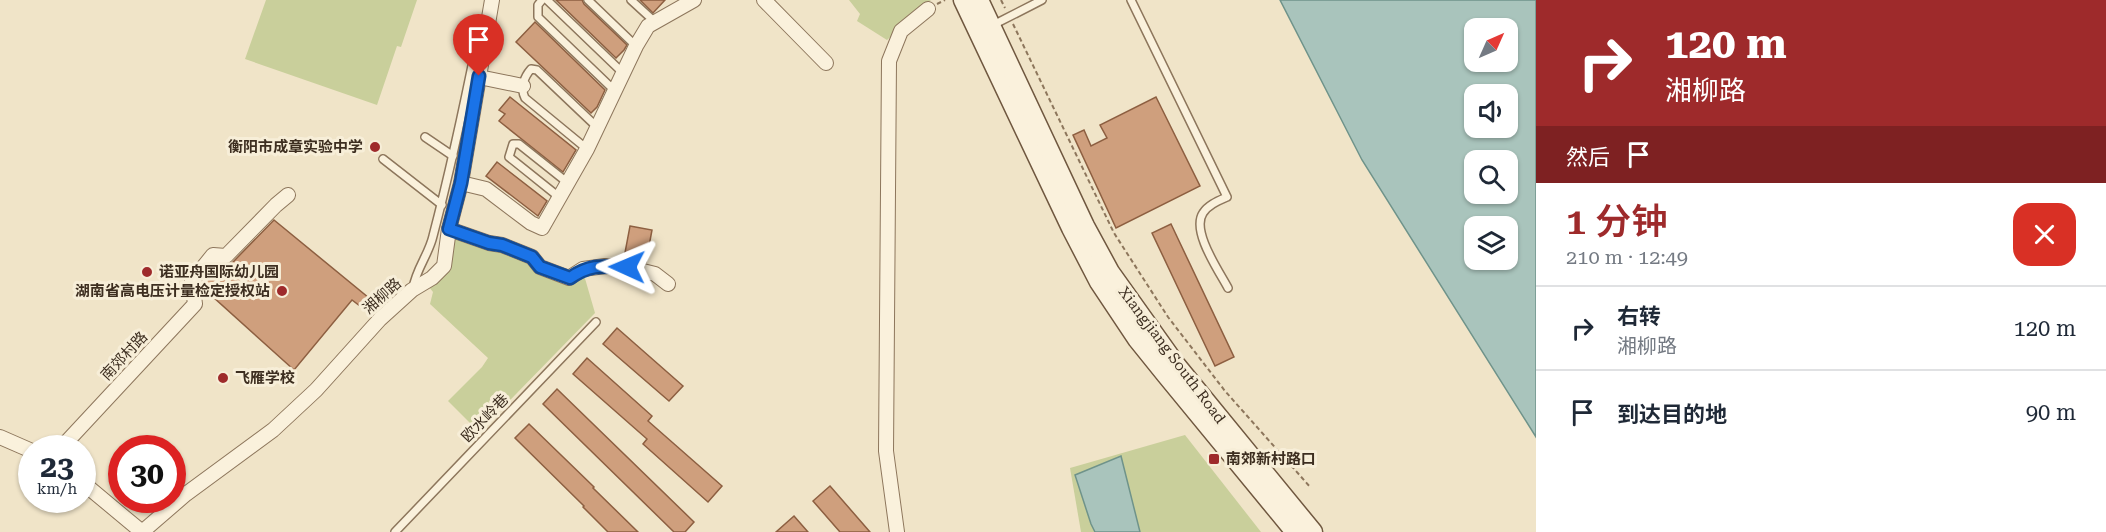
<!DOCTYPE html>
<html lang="zh">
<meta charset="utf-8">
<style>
body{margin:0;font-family:"Roboto Serif","Noto Sans SC",serif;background:#f6f6f7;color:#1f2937;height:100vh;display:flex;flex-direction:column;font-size:22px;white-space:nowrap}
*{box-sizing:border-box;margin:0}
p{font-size:20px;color:#747a83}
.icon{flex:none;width:33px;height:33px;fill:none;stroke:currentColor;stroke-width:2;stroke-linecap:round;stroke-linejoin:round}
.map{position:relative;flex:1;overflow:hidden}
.sheet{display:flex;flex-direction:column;background:#fff;width:570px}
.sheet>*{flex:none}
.guide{background:#9e2a2b;color:#fff;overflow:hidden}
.needle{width:39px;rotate:45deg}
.tools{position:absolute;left:1464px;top:18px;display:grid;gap:12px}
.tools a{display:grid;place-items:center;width:54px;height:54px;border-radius:12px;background:#fff;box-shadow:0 2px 4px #0004;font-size:30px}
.speed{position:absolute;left:18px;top:435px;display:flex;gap:12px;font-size:30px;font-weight:700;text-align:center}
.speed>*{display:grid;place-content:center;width:78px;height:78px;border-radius:50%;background:#fff;box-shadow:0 2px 4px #0004;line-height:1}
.speed small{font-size:15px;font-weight:400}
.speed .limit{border:9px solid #d22;background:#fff;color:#111}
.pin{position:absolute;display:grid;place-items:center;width:51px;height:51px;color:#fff;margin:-62px -26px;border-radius:50% 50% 50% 0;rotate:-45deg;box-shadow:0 0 6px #0007}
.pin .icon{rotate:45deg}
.me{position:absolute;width:66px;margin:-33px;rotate:271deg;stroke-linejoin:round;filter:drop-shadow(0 0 4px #0008)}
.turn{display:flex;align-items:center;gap:21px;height:126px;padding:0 30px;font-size:27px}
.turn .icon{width:78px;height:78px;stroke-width:2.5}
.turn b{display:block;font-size:42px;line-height:51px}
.then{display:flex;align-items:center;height:57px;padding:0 30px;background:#0003;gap:12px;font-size:22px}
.round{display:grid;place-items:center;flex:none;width:63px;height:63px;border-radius:18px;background:#f6f6f7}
.overview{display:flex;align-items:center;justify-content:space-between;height:102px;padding:0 30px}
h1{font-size:36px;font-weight:600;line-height:45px;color:#9e2a2b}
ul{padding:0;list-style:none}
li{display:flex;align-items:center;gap:18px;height:84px;padding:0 30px;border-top:2px solid #e0e1e3}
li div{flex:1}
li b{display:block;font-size:22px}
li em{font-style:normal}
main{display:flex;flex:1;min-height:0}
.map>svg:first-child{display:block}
.green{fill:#c9cf9b}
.water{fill:#a9c4bc;stroke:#6f938a;stroke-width:1.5;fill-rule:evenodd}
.building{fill:#cf9f7d;stroke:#8d5f41;stroke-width:1.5}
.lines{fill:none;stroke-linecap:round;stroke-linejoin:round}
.service-casing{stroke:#8d765c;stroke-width:10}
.minor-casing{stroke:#8d765c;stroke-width:16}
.secondary-casing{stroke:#6f573f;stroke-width:21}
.path{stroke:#8d765c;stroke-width:2;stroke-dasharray:4.5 3;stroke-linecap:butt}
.service{stroke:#faf1dc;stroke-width:7}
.minor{stroke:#faf1dc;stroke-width:14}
.secondary{stroke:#faf1dc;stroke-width:18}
.route-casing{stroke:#114b97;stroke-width:15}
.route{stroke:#1a73e8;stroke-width:10}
.poi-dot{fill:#9e2a2b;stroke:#f7eed8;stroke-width:2}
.labels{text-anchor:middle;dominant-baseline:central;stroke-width:6;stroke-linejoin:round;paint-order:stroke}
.poi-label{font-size:15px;font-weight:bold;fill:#3d2e20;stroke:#f7eed8;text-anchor:start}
.street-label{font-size:15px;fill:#3d2e20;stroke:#f7eed8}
</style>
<main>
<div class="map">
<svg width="1536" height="532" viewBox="0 0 1536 532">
<rect width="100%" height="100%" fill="#f0e4c8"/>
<g class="green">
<path d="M266,0H417L401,47L397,46L377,105L245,59Z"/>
<path d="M849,0H931L887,40L857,21L860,14Z"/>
<path d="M454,237L501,249L528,261L584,275L595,313L479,432L448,401L482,367L488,358L430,304L433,292L429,287L450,271Z"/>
<path d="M1185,435L1261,532H1081L1070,468Z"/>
</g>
<g class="water">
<path d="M1280,0H1536V437L1362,160ZM1474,28H1508V62H1474ZM1474,94H1508V128H1474ZM1474,160H1508V194H1474ZM1474,226H1508V260H1474Z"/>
<path d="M1121,456L1140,532H1095L1091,524L1075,475Z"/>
</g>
<g class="building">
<path d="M556,0H582L584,4L627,45L624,50L616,58Z"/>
<path d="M640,0H665L653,13Z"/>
<path d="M535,22L605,90L597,107L591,113L516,42Z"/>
<path d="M510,97L576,150L563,172L499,121L505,114L499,110Z"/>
<path d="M1156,97L1200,186L1116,228L1073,135L1084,130L1091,146L1107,138L1100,125Z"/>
<path d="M497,162L547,201L538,216L486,176Z"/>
<path d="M274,220L369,298L360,306L352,300L294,370L202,287L201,284L216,266L220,269L224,265L232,263Z"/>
<path d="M1171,224L1234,357L1215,366L1152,233Z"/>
<path d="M630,226L652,230L646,262L624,258Z"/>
<path d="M617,328L683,386L669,401L603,344Z"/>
<path d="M587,358L652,416L648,421L722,486L708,502L643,444L647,439L573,374Z"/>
<path d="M557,389L694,522L685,532H674L543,404Z"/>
<path d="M529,424L594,487L593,488L638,532H608L583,507L584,506L515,438Z"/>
<path d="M830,486L870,532H840L813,501Z"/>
<path d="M794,516L808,532H776Z"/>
</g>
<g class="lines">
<g class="service-casing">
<g id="service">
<path d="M542,0L538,5V17L615,91"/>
<path d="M547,0L623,73"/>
<path d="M588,0L636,46"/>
<path d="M631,0L655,22"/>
<path d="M1131,0L1227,197C1218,201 1208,205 1203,213C1191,231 1219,271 1228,288"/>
<path d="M993,25L1042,0"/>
<path d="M425,137L453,156"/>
<path d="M587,149L525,98C520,88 524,77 531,69L537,70L597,127"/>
<path d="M383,159L442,205"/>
<path d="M559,197L509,157L513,144H519L568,183"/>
<path d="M413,288C416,269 429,254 433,236C450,171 464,106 477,41"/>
<path d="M395,532L596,322"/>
</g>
</g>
<g class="minor-casing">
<g id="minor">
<path d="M764,0L826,63"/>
<path d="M479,77L523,86"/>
<path d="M461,183L486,189L531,223L542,228L587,149L636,46L648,26L694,0"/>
<path d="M449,229L489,243L502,245L532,257L540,267L569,278L583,269L605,266L627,267L655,274L668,284"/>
<path d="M0,437L32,451"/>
<path d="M61,448L195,304L192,281L213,255L226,256L276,205L288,195"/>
<path d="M82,482L142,532"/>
<path d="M142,532L186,494L273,430L316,390L380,319L412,290L432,278L444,266L449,229L461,183L492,0"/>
<path d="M897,532L886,451L889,61L901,31L928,9"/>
</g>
</g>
<g class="secondary-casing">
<g id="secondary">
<path d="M963,0L1071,228L1099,282L1137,339L1166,375L1295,532"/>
<path d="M979,0L1085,226L1110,272L1177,366L1313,532"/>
</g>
</g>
<g class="path">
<path d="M1001,0L1005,8"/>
<path d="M937,4L945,0"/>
<path d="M1013,24L1114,233L1168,317L1225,391L1311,488"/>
</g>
<use href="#service" class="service"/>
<use href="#minor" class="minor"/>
<use href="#secondary" class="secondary"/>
</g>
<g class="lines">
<g class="route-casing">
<path id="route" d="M479,76L461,183L449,229L489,243L502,245L532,257L540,267L570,278C590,264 603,266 627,267"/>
</g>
<use href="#route" class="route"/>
</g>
<g class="poi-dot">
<circle cx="375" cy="147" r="6"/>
<circle cx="147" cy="272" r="6"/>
<circle cx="282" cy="291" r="6"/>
<circle cx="223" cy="378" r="6"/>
<rect x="1208" y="453" width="12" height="12" rx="3"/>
</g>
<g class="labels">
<g class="poi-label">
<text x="363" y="147" text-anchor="end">衡阳市成章实验中学</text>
<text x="159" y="272">诺亚舟国际幼儿园</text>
<text x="270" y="291" text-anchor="end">湖南省高电压计量检定授权站</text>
<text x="235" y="378">飞雁学校</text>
<text x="1226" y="459">南郊新村路口</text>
</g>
<g class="street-label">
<text transform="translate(382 296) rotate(-42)">湘柳路</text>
<text transform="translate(1172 355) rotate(53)">Xiangjiang South Road</text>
<text transform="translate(124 356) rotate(-47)">南郊村路</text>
<text transform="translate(485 418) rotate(-46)">欧水岭巷</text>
</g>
</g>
</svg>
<div class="tools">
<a><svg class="needle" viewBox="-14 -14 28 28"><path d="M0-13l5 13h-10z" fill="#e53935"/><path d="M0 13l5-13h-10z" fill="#747a83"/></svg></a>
<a><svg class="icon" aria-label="sound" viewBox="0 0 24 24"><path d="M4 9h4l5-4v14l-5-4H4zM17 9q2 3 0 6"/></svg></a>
<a><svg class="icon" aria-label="search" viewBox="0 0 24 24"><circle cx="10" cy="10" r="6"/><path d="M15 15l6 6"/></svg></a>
<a><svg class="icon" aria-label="layers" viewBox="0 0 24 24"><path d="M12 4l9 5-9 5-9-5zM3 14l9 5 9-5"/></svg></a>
</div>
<div class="speed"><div>23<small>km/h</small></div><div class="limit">30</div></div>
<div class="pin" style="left:479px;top:76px;background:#d93025"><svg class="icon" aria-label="arrive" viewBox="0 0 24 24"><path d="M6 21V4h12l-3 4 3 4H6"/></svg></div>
<svg class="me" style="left:627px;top:267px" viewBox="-20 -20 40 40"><path d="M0-17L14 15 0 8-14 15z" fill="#1a73e8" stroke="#fff" stroke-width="4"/></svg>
</div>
<section class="sheet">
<div class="guide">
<div class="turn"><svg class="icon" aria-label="right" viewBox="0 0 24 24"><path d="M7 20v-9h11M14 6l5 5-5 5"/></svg><div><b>120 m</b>湘柳路</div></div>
<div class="then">然后<svg class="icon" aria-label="arrive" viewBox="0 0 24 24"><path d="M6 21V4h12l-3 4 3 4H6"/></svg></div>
</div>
<div class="overview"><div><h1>1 分钟</h1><p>210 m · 12:49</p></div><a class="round" style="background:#d93025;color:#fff"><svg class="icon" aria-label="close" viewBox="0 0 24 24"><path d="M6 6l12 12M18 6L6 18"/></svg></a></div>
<ul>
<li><svg class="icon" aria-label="right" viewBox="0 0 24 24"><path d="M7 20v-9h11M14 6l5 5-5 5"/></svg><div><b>右转</b><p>湘柳路</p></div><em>120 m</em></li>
<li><svg class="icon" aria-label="arrive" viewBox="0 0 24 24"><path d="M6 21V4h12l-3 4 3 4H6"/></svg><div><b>到达目的地</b></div><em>90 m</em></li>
</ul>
</section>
</main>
